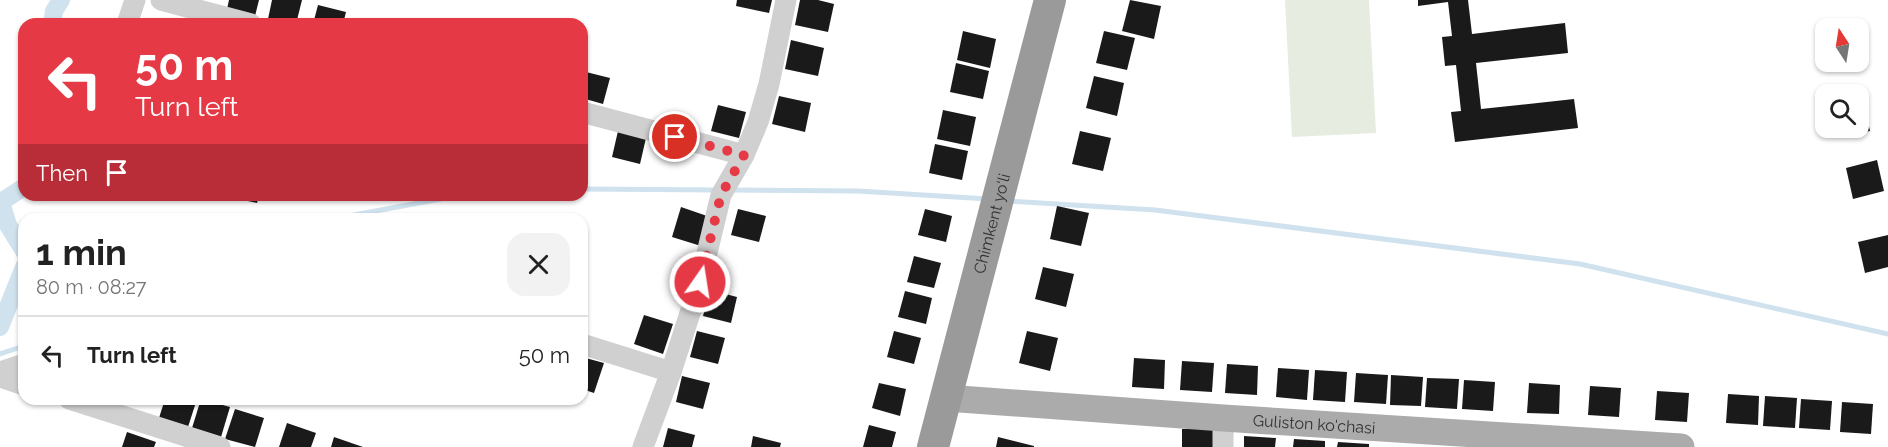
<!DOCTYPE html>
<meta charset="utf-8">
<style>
body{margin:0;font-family:Raleway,sans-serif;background:#f2f2f2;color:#222;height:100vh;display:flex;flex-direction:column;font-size:22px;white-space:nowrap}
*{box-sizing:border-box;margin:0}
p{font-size:20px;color:#767676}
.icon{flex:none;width:33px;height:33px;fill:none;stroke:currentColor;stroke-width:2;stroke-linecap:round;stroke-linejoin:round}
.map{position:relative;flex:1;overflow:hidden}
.panel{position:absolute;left:18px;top:213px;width:570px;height:192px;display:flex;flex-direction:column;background:#fff;border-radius:18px;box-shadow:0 2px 4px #0004}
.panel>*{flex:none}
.top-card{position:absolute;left:18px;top:18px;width:570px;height:183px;border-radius:18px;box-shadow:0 2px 4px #0004;background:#e63946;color:#fff;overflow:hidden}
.needle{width:39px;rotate:348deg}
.controls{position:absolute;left:1815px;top:18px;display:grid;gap:12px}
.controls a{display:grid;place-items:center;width:54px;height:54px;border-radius:12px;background:#fff;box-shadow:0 2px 4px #0004;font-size:30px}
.pin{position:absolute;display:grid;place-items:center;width:51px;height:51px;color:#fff;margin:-26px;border:3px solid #fff;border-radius:50%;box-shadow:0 2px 6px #0007}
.me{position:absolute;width:66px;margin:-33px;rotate:13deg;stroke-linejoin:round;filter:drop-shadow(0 0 4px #0008)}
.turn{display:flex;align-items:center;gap:21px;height:126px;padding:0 18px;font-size:27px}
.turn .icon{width:78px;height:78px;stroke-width:2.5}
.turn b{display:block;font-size:42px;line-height:51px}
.then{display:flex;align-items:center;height:57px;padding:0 18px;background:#0003;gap:12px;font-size:22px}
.round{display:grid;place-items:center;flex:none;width:63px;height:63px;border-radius:18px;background:#f2f2f2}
.head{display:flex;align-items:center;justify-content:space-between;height:102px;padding:0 18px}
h1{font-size:36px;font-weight:700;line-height:45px}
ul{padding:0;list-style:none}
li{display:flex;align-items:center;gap:18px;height:78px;padding:0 18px;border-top:2px solid #e0e0e0}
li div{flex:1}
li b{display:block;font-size:22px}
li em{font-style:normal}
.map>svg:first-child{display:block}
.green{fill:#e6ecdf}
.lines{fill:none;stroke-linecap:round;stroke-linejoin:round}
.stream{stroke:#cfe2ee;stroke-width:5}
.canal{stroke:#cfe2ee;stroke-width:18}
.building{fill:#1a1a1a}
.minor{stroke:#d0d0d0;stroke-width:21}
.major{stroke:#ababab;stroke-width:27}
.highway{stroke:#9a9a9a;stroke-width:32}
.route{stroke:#e63946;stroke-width:10;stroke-dasharray:0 18}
.labels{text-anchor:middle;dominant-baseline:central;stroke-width:6;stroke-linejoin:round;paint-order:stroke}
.street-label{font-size:16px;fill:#333;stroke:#fff}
</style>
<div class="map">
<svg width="1888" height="447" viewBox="0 0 1888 447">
<rect width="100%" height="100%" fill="#fff"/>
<path class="green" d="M1285,0H1369L1376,133L1292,137Z"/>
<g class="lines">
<g class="stream">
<path d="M582,189L718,190"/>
<path d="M731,190L858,191L988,199"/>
<path d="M1006,201L1155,210L1580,264L1888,334"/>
<path d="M344,219L354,215L462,195"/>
<path d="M0,354L24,346"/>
</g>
<g class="canal">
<path d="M52,24L54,11L61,0"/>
<path d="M24,187L1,202L8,225L24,251"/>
<path d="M0,327L24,267"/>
</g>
</g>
<g class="building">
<path d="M229,0H259L255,16L227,9Z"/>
<path d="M272,0H302L296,24H287L268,19Z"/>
<path d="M737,0H772L769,13L736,6Z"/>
<path d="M800,0H818L834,4L828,32L795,25Z"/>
<path d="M1130,0L1161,6L1154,39L1122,31Z"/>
<path d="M1418,0H1468L1472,34L1565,23L1568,53L1476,63L1481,109L1574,99L1578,128L1455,142L1451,112L1461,111L1456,65L1445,66L1442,37L1452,36L1448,2L1418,6Z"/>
<path d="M318,5L346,12L343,24H313Z"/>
<path d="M368,18L389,23V24H366Z"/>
<path d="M963,31L996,39L990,68L957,60Z"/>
<path d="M1104,31L1135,38L1127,70L1096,63Z"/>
<path d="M791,40L824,48L818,76L785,69Z"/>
<path d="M956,63L989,71L983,99L950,92Z"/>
<path d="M582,71L610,78L603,104L582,98Z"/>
<path d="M1094,76L1124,83L1117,116L1086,108Z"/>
<path d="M779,96L811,103L805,132L772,124Z"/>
<path d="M1863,100L1870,131L1839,138L1836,128H1858V101Z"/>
<path d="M718,105L746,112L739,138L711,131Z"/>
<path d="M943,110L976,117L970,146L937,139Z"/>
<path d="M618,131L646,138L640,164L612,157Z"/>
<path d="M1080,131L1111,138L1103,171L1072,164Z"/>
<path d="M935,144L968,151L962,180L929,173Z"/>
<path d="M1877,160L1884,191L1853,199L1846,168Z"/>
<path d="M220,195H259L257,203Z"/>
<path d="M1057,206L1089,213L1081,246L1050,239Z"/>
<path d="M681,207L710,217L701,246L672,237Z"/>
<path d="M738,209L766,216L759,242L731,235Z"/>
<path d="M925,209L952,216L946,242L918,235Z"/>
<path d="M1888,235V267L1865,273L1858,242Z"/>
<path d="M914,256L941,263L934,288L907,282Z"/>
<path d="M1043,267L1074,274L1066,307L1035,299Z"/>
<path d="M710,290L737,297L731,323L703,316Z"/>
<path d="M905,291L932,298L926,324L898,317Z"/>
<path d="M644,315L673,324L663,354L634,344Z"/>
<path d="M697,331L725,338L718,364L690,357Z"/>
<path d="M894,331L921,338L914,364L887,357Z"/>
<path d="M1027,331L1058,338L1050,371L1019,363Z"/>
<path d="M582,357L604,363L594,393L582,389Z"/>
<path d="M1134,358L1165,360L1164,389L1132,387Z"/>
<path d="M1182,361L1214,363L1212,392L1180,390Z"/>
<path d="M1227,364L1258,366L1257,395L1225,393Z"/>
<path d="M1278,368L1309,370L1307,400L1276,397Z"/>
<path d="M1315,370L1347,372L1345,402L1313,400Z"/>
<path d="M1356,373L1388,375L1386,404L1354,402Z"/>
<path d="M1391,375L1423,377L1421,406L1390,405Z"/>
<path d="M682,376L710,383L703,409L676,402Z"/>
<path d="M1427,378L1459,379L1457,409L1425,407Z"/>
<path d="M1464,380L1495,382L1493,411L1462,409Z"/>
<path d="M879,383L906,389L900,416L872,408Z"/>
<path d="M1529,383L1560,385L1559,414L1527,413Z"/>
<path d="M1590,386L1621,388L1619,417L1588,415Z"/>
<path d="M1657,391L1689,393L1687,422L1655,420Z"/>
<path d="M1728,394L1759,396L1758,425L1726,423Z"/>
<path d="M1765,396L1797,398L1795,428L1763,426Z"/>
<path d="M165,399H197L188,427L159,418Z"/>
<path d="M201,399L230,407L221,437L192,428Z"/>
<path d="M1801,399L1832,401L1830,430L1799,428Z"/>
<path d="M1842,402L1873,404L1871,434L1840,432Z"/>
<path d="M235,409L264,418L255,447L225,439Z"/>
<path d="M287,423L316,433L311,447H279Z"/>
<path d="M869,425L896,432L892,447H863Z"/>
<path d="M668,428L695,435L692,447H663Z"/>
<rect x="1182" y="429" width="34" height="18"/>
<path d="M127,432L156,442L154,447H122Z"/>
<path d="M753,436L781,443L780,447H751Z"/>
<path d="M1244,436L1276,438L1275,447H1244Z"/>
<path d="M334,437L363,447H331Z"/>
<path d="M998,437L1034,446V447H996Z"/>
<path d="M1294,439L1325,441V447H1293Z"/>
<path d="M1338,442L1369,444V447H1337Z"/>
</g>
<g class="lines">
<g class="minor">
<path d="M161,0L251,24"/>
<path d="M127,24L135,0"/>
<path d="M582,112L744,155"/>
<path d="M582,344L671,372"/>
<path d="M0,372L24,364"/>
<path d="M0,377L24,385"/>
<path d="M69,399L220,447"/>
<path d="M643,447L671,372L700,282L721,195L744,155L758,122L769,84L786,0"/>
<path d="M1223,447V418"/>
</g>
<path class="major" id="s1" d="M946,398L1223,418L1681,447"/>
<path class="highway" id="s2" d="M933,447L1050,0"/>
</g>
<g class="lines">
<path class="route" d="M675,137L744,155L721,195L700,282"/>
</g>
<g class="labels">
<g class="street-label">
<text stroke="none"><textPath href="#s2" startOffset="231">Chimkent yo‘li</textPath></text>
<text stroke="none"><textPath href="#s1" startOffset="369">Guliston ko'chasi</textPath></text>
</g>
</g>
</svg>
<div class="controls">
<a><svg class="needle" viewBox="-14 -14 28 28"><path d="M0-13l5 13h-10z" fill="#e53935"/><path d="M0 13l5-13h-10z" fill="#767676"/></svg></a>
<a><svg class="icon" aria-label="search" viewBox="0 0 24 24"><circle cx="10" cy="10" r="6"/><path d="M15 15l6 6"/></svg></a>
</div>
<div class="pin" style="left:675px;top:137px;background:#d93025"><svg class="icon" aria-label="arrive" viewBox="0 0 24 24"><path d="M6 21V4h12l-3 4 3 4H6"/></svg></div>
<svg class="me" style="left:700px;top:282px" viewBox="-20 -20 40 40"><circle r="17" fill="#e63946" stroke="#fff" stroke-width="3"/><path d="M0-11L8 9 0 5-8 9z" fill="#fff"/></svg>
<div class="top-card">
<div class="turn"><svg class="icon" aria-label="left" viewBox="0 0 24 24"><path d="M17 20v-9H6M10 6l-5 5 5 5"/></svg><div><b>50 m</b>Turn left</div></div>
<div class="then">Then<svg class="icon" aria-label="arrive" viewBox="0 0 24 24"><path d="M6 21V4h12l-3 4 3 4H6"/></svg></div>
</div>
<section class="panel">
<div class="head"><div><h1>1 min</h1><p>80 m · 08:27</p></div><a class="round"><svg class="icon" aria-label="close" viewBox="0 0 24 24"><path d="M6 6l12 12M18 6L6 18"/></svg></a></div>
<ul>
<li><svg class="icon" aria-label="left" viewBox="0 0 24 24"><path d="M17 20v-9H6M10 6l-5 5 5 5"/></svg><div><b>Turn left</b></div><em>50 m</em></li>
</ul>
</section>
</div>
